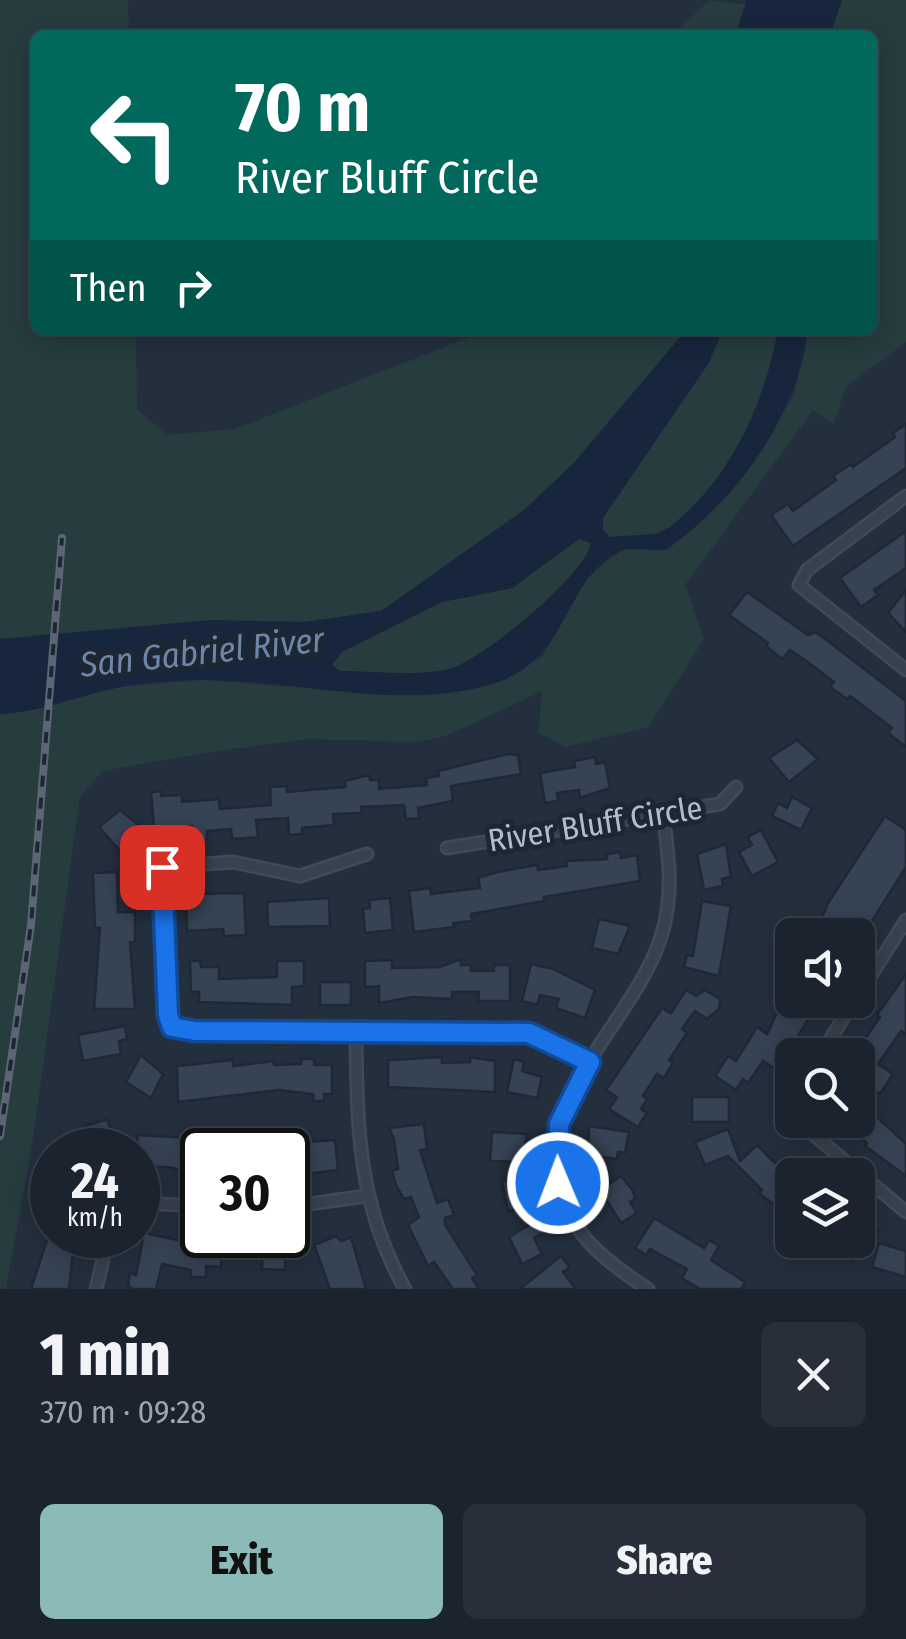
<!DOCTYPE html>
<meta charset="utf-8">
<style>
body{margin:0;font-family:"Fira Sans Condensed",sans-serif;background:#282f3a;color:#f1f3f6;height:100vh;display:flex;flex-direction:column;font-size:38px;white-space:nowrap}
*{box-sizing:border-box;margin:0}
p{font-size:32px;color:#a0a4aa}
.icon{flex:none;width:55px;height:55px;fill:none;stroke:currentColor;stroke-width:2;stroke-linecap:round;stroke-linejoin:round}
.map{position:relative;height:1289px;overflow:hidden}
.sheet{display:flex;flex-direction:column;background:#1b232e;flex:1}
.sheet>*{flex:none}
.hud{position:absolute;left:30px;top:30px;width:848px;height:305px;border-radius:15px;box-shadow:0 5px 25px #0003,0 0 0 2px #39404a;background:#00695c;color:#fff;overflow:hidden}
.controls{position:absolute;left:775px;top:918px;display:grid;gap:20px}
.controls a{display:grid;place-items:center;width:100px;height:100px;border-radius:15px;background:#1b232e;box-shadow:0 5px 25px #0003,0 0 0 2px #39404a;font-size:50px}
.speed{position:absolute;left:30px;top:1128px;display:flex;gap:20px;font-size:50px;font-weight:700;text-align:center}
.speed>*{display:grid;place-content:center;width:130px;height:130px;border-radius:50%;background:#1b232e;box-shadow:0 5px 25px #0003,0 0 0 2px #39404a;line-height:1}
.speed small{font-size:25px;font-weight:400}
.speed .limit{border:5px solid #111;border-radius:15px;background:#fff;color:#111}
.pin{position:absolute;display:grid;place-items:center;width:85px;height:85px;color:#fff;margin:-42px;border-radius:20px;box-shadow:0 5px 15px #0006}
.me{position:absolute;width:110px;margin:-55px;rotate:359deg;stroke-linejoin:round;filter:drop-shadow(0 0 8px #0008)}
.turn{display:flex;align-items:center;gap:35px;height:210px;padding:0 40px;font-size:45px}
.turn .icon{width:130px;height:130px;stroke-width:2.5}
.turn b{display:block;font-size:70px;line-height:85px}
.then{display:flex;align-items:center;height:95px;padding:0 40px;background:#0003;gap:20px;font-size:38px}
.round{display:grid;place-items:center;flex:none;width:105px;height:105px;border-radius:15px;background:#282f3a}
.headline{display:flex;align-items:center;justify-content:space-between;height:170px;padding:0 40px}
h1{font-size:60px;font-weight:800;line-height:75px}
.primary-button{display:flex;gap:20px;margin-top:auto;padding:20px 40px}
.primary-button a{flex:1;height:115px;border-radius:15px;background:#8bbbb9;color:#111;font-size:40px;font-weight:800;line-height:115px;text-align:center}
.primary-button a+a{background:#282f3a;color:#f1f3f6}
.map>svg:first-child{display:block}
.green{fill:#263c3f}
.water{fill:#17263c;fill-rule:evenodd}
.building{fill:#364354;stroke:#1f2835;stroke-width:2.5}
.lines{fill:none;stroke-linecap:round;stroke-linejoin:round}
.street-casing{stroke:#414a57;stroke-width:15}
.street{stroke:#38414e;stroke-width:10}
.rail-casing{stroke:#5a6575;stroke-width:8}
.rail{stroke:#1d2633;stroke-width:4;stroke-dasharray:11;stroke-linecap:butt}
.route-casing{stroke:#114b97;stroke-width:25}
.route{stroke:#1a73e8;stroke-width:18}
.labels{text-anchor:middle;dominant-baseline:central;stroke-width:10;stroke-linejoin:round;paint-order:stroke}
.street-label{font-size:32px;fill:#b4bcc9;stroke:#1d2633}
.water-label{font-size:35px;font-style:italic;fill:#6d86a8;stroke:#1d2633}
</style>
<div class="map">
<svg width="906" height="1289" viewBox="0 0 906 1289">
<rect width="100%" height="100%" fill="#242f3e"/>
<g class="green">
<path d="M0,0H128L129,35H35V330H136L137,409L167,435L235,429L488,330H686L574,463L524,510L381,611L305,622L212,620L0,639Z"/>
<path d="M710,0L746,5L735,35H671Z"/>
<path d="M842,0H906V342L846,386L834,424L813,410L685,585L704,639L648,727L565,747L538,732L542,691L446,736L415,742L308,739L203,753L103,771L80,796L32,1146L6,1289H0V715L117,687L203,680L333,690L466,689L494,684L542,657L587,579L608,560L624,549L666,550L730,491L794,395L808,330H872V35H830Z"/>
<path d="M723,330H778C765,403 730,480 670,527L656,534L610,537L603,530L602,518L708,364Z"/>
<path d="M579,539L591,543C587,574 480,662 449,669C415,677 374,671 340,671L331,665L342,652L442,602L512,588Z"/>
</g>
<g class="water">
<path d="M747,0H842L830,35H735Z"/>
<path d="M686,330H723L708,364L603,518V530L610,537L656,534L670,527C730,480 765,403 778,330H808C798,416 736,501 666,550C653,551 632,546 621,551C561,578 573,660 492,684C399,712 297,679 203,680C174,680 140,682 112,689C75,697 37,713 0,714V639L212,620L305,622L381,611L524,510L574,463ZM579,539L591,543C587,574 480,662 449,669C415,677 374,671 340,671L332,665L342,652L442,602L512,588Z"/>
</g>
<g class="building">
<path d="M906,424V468L793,546L771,515L788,504L793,511L836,480L833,476L851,464L853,467L895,437L893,433Z"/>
<path d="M906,531V568L874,590L878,595L861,607L840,578Z"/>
<path d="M906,590V632L888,613Z"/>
<path d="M747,592L808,635L816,632L906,701V747L888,733L892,728L850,696L847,699L830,687L834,682L809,663L790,650L782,659L766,646L768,643L729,615Z"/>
<path d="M797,740L818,759L789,782L769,758Z"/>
<path d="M508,754L518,755L521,774L451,786L453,801L418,808L419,818L406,819L404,805L361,807L362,813L333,814L334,825L302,828V834L289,835L288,818L256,820L258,837L232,839L231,829L207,831V840L193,841L192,826L154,829L151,792L161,791V796L182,795V802L219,799L220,809L271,805L270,787L287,786V792L345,787V781L369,775L370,780H379V789L427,785L426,778L439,776L438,771Z"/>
<path d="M595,757L596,764L605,762L610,788L580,798L579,790L557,793L558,801L545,803L540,773L575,767L574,761Z"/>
<path d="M792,797L812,808L801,830L772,816L778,803L787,808Z"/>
<path d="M120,810L146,831L121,852L99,827Z"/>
<path d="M885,816L906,830V867L863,935L858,939V935H828L834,925L822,917L828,903Z"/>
<path d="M761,830L778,862L752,876L739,852L752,845L748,837Z"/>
<path d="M726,844L731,877L722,879L723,886L704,890L697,854Z"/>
<path d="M620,852L621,858L637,855L640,881L544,897V901L471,914L472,921L453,923L454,927L414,932L409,891L430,888L431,894L480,888L478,878L497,872L537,865L538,870L567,866L566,861L607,859V854Z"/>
<path d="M117,872L118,912H135V942H130L135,1009H94L100,928H95L93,873Z"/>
<path d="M244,893L246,935L224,936L223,929L187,931L186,899H192V894Z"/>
<path d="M329,898L330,926L268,927L267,902Z"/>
<path d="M390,898L393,930L365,933L363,909L370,908L369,900Z"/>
<path d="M702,901L731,906L719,976L684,967L687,955L693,956Z"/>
<path d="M599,919L630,926L618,954L592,948Z"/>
<path d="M461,959V965H471V971H494V965H510V1001H478L479,992H452V999L413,997L379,1003V986L365,987V961L392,960V968L440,967Z"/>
<path d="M190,961H200L201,967H219V979L277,977V961H304V986L292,987V1005L199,1002V992H191Z"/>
<path d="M531,964L553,969L595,990L585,1018L556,1008L559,999L540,995L537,1005L522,1001Z"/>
<path d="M906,974V1034L901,1031L878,1064L893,1074L880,1094L858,1079V1061L867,1047L862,1043L880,1017L877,1015Z"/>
<path d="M792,980V1000H820L777,1070L763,1061L748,1083L743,1079L736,1090L715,1076L728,1056L736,1061L757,1027L767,1034Z"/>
<rect x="320" y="982" width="31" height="23"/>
<path d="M686,990L696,996L705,990L720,999L719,1009L707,1019L695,1011L682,1029L687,1033L669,1060L673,1063L664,1078L657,1074L643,1096L647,1099L641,1109L647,1113L638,1127L609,1109L617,1097L606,1090L662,1008L671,1013Z"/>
<path d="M125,1026L127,1039L119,1041L121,1054L83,1061L78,1035Z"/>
<path d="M141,1055L163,1074L151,1098L126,1082Z"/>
<path d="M442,1057V1063L470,1062V1057L495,1061V1092L388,1087V1060Z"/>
<path d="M301,1059H314V1065H332V1094H324V1101H313V1094L279,1090L178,1102L177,1066L233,1060V1066L273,1061L274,1065L301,1064Z"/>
<path d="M514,1059L524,1062L522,1071L542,1077L537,1098L507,1092Z"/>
<rect x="692" y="1097" width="37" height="25"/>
<path d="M876,1116L906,1144V1176L865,1146L867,1143L860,1137Z"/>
<path d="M107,1119L119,1150H95L86,1126Z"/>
<path d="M424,1124L427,1149L420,1150L437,1203L448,1199L454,1215L445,1218V1225L477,1275L472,1278L479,1289H453L434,1262L428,1266L408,1225L419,1217L411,1197L404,1199L396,1185L392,1171L398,1169L394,1139L389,1128Z"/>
<path d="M589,1126L629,1132L625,1153L618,1152L617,1159L588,1155Z"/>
<path d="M728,1129L740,1161L757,1145L780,1168L783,1164L792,1171V1207L785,1200L778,1208L759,1193L762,1190L728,1156L705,1165L695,1142Z"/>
<path d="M492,1132L527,1134L522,1162L490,1161Z"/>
<path d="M137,1135L193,1138V1147H202V1172L180,1176V1170L169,1167H145V1157L138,1153Z"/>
<path d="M263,1140V1150H228V1141Z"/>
<path d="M335,1140L338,1170L288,1176V1143Z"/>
<path d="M621,1176L633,1191L635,1199L630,1202L637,1213L621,1223L600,1190Z"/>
<path d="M528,1177L534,1206L508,1211L502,1181Z"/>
<path d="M858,1217L879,1230L853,1262L827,1240H858Z"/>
<path d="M654,1218L704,1248L709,1240L719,1246L711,1260L745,1282L741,1289H700L682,1278L687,1269L650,1249L646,1255L635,1248Z"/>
<path d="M539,1219L545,1232L534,1238L542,1254L522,1264L509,1237Z"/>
<path d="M144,1233L197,1244V1237L222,1235L221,1267L206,1266V1277H191V1270L162,1264L156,1289H132L128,1285L130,1273L136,1275Z"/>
<path d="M263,1236H286L285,1270L262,1269Z"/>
<path d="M336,1236L341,1241L351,1237L366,1289H330L314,1245Z"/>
<path d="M48,1237L74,1243L69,1289H31Z"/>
<path d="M879,1243L906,1251V1277L872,1267Z"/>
<path d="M561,1256L570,1267L563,1272L576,1289H520Z"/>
</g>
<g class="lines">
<g class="street-casing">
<g id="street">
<path d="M906,496L807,570L799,585L906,670"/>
<path d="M447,848L720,804L736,787"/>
<path d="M367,854L300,876L233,862L162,867L167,1015L172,1027L195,1031L529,1033L590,1062"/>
<path d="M858,996L906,920"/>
<path d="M356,1029C357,1126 357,1203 405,1289"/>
<path d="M820,1055L855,1000"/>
<path d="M792,1102V1114"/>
<path d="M796,1120L906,1212"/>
<path d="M138,1203L202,1206"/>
<path d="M288,1207L366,1196"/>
<path d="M96,1289L109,1235"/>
<path d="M648,1289C603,1260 563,1229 557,1172C548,1081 635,1018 661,937C674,897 669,856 663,815"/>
</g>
</g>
<use href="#street" class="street"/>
<g class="rail-casing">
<path id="rail" d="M0,1136L31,925L62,538"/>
</g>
<use href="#rail" class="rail"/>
</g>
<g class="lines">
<g class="route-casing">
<path id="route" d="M162,867L168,1015L172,1027L195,1031L529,1033L590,1062L559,1124L558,1183"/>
</g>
<use href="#route" class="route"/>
</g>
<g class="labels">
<g class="street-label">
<text transform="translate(595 824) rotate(-9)">River Bluff Circle</text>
</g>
<g class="water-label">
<text transform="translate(202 652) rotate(-6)">San Gabriel River</text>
</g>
</g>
</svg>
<div class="controls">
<a><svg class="icon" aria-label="sound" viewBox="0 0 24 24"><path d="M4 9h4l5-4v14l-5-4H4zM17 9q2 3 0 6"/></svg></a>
<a><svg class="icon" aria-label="search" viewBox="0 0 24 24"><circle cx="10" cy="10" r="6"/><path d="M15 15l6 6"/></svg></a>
<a><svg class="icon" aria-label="layers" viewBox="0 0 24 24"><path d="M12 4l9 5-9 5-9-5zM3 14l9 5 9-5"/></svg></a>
</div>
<div class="speed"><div>24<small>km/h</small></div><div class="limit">30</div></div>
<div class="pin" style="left:162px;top:867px;background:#d93025"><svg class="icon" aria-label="arrive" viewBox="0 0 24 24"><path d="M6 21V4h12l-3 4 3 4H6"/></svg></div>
<svg class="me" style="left:558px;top:1183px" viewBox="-20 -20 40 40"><circle r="17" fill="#1a73e8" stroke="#fff" stroke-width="3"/><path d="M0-11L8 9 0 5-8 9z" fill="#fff"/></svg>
<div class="hud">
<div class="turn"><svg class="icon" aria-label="left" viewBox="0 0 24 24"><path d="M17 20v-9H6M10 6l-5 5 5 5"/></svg><div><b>70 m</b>River Bluff Circle</div></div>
<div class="then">Then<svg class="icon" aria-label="right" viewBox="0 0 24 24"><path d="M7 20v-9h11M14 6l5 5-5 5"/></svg></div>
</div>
</div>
<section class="sheet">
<div class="headline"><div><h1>1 min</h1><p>370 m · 09:28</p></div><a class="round"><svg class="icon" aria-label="close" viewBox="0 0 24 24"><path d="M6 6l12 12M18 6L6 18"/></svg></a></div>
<div class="primary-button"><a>Exit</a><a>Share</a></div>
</section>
